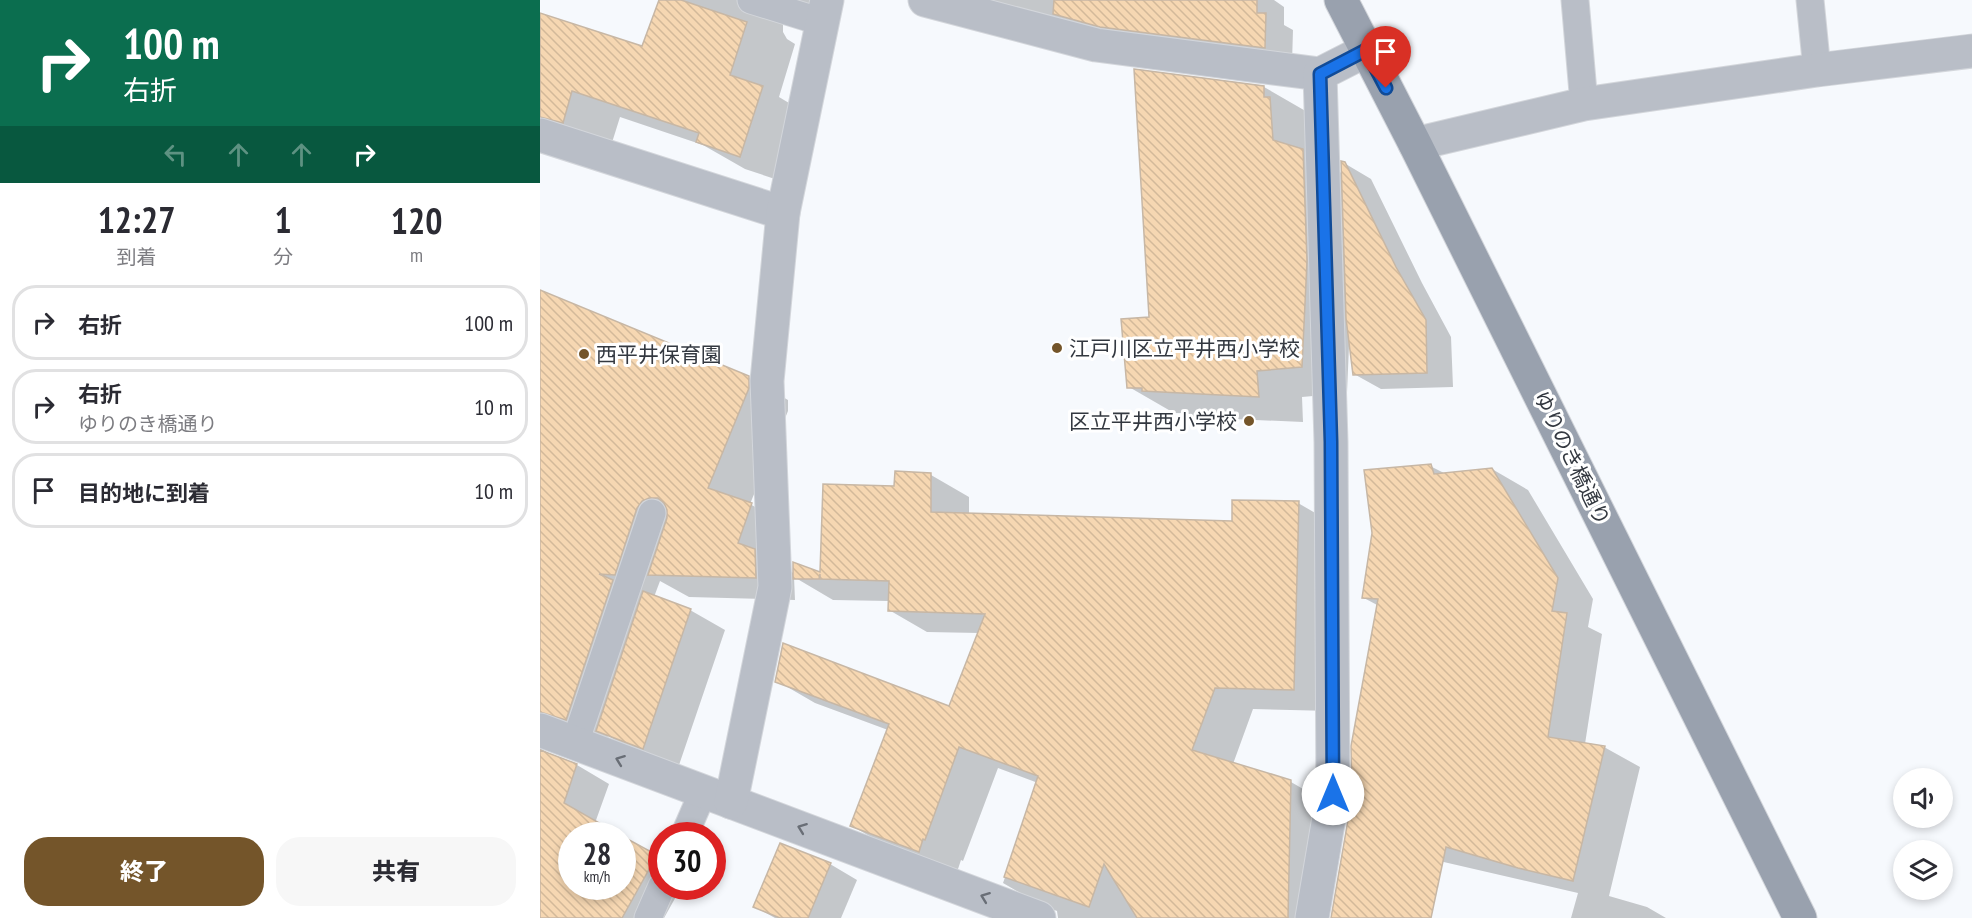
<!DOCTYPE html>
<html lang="ja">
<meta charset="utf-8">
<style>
body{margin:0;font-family:"PT Sans Narrow","Noto Sans JP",sans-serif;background:#f7f7f7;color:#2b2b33;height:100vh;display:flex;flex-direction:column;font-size:22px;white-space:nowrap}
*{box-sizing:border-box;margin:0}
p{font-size:20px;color:#7c7c81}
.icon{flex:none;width:33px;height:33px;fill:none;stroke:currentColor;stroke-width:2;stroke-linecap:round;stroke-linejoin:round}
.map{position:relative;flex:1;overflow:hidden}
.side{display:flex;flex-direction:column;background:#fff;width:540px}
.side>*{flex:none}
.hud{background:#0b6e4f;color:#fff;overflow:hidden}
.tools{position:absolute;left:1353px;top:768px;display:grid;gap:12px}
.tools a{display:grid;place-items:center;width:60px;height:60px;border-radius:50%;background:#fff;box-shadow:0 3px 9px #0003;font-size:30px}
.speed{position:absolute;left:18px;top:822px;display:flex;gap:12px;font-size:30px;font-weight:700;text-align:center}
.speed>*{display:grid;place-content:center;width:78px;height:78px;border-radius:50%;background:#fff;box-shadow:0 3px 9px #0003;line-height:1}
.speed small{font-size:15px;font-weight:400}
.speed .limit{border:9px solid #d22;background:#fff;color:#111}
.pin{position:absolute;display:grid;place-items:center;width:51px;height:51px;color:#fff;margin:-62px -26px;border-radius:50% 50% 50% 0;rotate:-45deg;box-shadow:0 0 6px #0007}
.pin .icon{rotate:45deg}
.me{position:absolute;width:66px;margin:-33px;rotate:0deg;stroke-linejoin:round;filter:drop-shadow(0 0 4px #0008)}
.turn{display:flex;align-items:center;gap:21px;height:126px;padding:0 24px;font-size:27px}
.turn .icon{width:78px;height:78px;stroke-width:2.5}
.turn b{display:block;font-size:42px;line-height:51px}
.lanes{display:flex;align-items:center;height:57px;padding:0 24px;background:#0003;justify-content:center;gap:30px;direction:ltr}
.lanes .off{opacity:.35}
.eta{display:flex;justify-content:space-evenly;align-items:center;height:102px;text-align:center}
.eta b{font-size:36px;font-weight:800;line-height:42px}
.button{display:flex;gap:12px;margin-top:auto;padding:12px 24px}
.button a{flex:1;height:69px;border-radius:24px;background:#74552a;color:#fff;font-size:24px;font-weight:800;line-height:69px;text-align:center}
.button a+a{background:#f7f7f7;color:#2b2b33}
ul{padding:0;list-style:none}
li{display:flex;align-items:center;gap:18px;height:75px;margin:0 12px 9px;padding:0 12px;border:3px solid #e1e1e2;border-radius:24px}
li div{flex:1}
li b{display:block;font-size:22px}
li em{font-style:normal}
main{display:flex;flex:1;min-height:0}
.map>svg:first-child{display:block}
.shadow{fill:#0003}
.building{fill:url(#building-back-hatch);stroke:#c7b7a5;stroke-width:1.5}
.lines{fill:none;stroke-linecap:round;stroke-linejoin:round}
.service-casing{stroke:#d3d6db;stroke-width:29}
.minor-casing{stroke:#d3d6db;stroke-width:35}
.secondary-casing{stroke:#d3d6db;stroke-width:35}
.service{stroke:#b9bec7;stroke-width:27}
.minor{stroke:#b9bec7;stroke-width:33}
.secondary{stroke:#99a1ae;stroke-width:33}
.oneway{stroke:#696e76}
.route-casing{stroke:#114b97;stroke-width:15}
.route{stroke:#1a73e8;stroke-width:10}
.poi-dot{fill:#74552a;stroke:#fff;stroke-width:2}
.labels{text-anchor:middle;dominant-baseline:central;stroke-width:6;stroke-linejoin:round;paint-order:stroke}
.poi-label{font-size:21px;fill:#333840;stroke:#fff;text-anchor:start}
.street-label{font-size:21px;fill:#333840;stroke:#fff}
</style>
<main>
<section class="side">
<div class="hud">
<div class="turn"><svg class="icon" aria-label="right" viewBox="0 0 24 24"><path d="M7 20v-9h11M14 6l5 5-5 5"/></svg><div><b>100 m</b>右折</div></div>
<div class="lanes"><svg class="icon off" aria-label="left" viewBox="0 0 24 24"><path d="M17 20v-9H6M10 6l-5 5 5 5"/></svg><svg class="icon off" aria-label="ahead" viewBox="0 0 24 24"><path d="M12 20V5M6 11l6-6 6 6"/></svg><svg class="icon off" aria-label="ahead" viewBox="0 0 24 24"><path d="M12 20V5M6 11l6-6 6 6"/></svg><svg class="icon" aria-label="right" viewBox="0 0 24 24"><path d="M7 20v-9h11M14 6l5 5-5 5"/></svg></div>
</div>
<div class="eta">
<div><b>12:27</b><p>到着</p></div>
<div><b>1</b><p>分</p></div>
<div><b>120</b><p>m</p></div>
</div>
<ul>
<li><svg class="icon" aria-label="right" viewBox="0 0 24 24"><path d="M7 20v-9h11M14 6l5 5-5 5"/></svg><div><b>右折</b></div><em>100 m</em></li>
<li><svg class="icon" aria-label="right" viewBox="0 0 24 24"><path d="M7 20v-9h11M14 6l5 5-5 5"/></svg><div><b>右折</b><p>ゆりのき橋通り</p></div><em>10 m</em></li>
<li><svg class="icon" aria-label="arrive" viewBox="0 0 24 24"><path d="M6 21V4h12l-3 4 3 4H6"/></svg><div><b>目的地に到着</b></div><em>10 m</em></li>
</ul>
<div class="button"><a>終了</a><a>共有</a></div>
</section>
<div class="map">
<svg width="1432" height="918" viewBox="0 0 1432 918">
<defs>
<pattern id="building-back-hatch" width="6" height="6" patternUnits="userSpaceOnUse" patternTransform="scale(1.5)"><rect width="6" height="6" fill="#f6d7b2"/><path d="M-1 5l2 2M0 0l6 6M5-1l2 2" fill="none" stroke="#d3b99a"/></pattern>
</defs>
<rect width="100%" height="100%" fill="#f6f9fd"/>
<g class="shadow">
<path d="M120,0H294L243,24V32L247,39L255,44L239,97L269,115L247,183L205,169L163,145L80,117L70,149L0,135V14L103,48Z"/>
<path d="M452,0H734L744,7V25L753,30L752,63L588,42L470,10Z"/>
<path d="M724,87L769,113L777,159L803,174L804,163L831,179L882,283L911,337L913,387L841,389L814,374L811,346H809L807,393L762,397L763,422L649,417L643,413H634L589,387L610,319Z"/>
<path d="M0,292L208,377L248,400V411L210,504L250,527L238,564L255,574H281L356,487V473L391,475L429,497V515L693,522L758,503L796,525L791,711L713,709L693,764L751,782L789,804L786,918H518L517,911L501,905L463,883L498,783L458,768L423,861L421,860L417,872L350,848L312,826L348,730L275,703L237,681L410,708L439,633L387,632L349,610V601L293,600L254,577L255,600L149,597L120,581L114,597L150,610L185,630L138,768L92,750L68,736L66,741L0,724Z"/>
<path d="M890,466L906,474L952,469L988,490L1053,599L1048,627L1062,634L1045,744L1064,747L1100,767L1069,896L1107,907L1126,918H1031L1038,893L843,848L839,606L824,598Z"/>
<path d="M0,748L15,757L37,765L69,784L55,823L32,836V886H82V838L122,859V886H142L124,918H0Z"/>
<path d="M290,864L317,880L301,918H235L215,907Z"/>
</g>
<g class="building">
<path d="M119,0H141L207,22L190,75L223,86L200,157L156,142L159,133L32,91L23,123L0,117V13L102,46Z"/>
<path d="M514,0H717V13H726L725,48L560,27L513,14Z"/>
<path d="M594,69L724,86V97H730L733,140L763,149L767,261L762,367L717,371L719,397L602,391V388H587L581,319L609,317Z"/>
<path d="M801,161L805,162L856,267L886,320L887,373L813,375L806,318Z"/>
<path d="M0,290L209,376V388L168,488L212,503L198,543L215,549L216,578L108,575L127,518V510L124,503L118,498H109L102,501L97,508L75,575L59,574L73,580L26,720L0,712Z"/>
<path d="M891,464L894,474L952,468L1018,578L1012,611L1027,613L1008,737L1065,746L1033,881L978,868L906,847L891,918H791L812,797L811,746L838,599L822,598L832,533L824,470Z"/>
<path d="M355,471L391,473V512L692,521V500L759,501L754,690L675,688L652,750L751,780L748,918H597L564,864L549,907L464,877L498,776L419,747L385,840L383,839L379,852L310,826L349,724L235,682L243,643L409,706L445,614L348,611L349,581L280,579V574L279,579H253V562L280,572L283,484L354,486Z"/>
<path d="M103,591L151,609L103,749L56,731Z"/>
<path d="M0,750L37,764L24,803L82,836H32V886H82V836L117,855L82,918H0Z"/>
<path d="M240,843L291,863L268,918H240L213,907Z"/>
</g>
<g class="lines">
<g class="service-casing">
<g id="service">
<path d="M211,0L282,22"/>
<path d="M1035,0L1044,104"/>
<path d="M1270,0L1277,70"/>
<path d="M35,743L112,513"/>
<path d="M144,836L163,792"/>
<path d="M108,918L122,886"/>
</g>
</g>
<g class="minor-casing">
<g id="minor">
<path d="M385,0L556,45L780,74"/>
<path d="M0,135L243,213"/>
<path d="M875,144L1044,104L1277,70L1432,51"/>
<path d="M0,730L499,918"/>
<path d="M191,802L235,587L227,381L243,213L287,0"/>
<path d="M772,918L793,794L791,442L780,74L827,50"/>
</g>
</g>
<g class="secondary-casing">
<path id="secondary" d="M801,0L875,144L1260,918"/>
</g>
<use href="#service" class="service"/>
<use href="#minor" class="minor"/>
<use href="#secondary" class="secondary"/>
</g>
<defs><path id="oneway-chevron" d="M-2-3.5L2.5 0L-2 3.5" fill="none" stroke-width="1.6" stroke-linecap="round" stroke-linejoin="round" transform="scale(1.5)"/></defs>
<g class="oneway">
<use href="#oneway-chevron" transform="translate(80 760) rotate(-159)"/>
<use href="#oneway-chevron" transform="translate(262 828) rotate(-159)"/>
<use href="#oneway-chevron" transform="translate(445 897) rotate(-159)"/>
</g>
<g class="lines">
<g class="route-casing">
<path id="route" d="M793,794L791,442L780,74L826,50L846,88"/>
</g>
<use href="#route" class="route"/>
</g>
<g class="poi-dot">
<circle cx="517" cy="348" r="6"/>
<circle cx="44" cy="354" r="6"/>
<circle cx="709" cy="421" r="6"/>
</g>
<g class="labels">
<g class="poi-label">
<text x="529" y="348">江戸川区立平井西小学校</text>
<text x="56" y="354">西平井保育園</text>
<text x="697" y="421" text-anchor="end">区立平井西小学校</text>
</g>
<g class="street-label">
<text transform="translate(1032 458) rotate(64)">ゆりのき橋通り</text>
</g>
</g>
</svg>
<div class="tools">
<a><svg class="icon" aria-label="sound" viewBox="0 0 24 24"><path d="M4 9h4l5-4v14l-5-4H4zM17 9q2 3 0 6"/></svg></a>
<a><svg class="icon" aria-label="layers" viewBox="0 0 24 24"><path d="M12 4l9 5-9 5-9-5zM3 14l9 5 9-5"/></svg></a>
</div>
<div class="speed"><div>28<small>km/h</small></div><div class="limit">30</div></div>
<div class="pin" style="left:846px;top:88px;background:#d93025"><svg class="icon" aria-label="arrive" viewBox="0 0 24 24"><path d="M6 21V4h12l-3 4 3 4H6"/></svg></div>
<svg class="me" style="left:793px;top:794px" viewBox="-20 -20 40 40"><circle r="19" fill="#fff"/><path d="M0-13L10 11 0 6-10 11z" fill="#1a73e8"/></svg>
</div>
</main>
